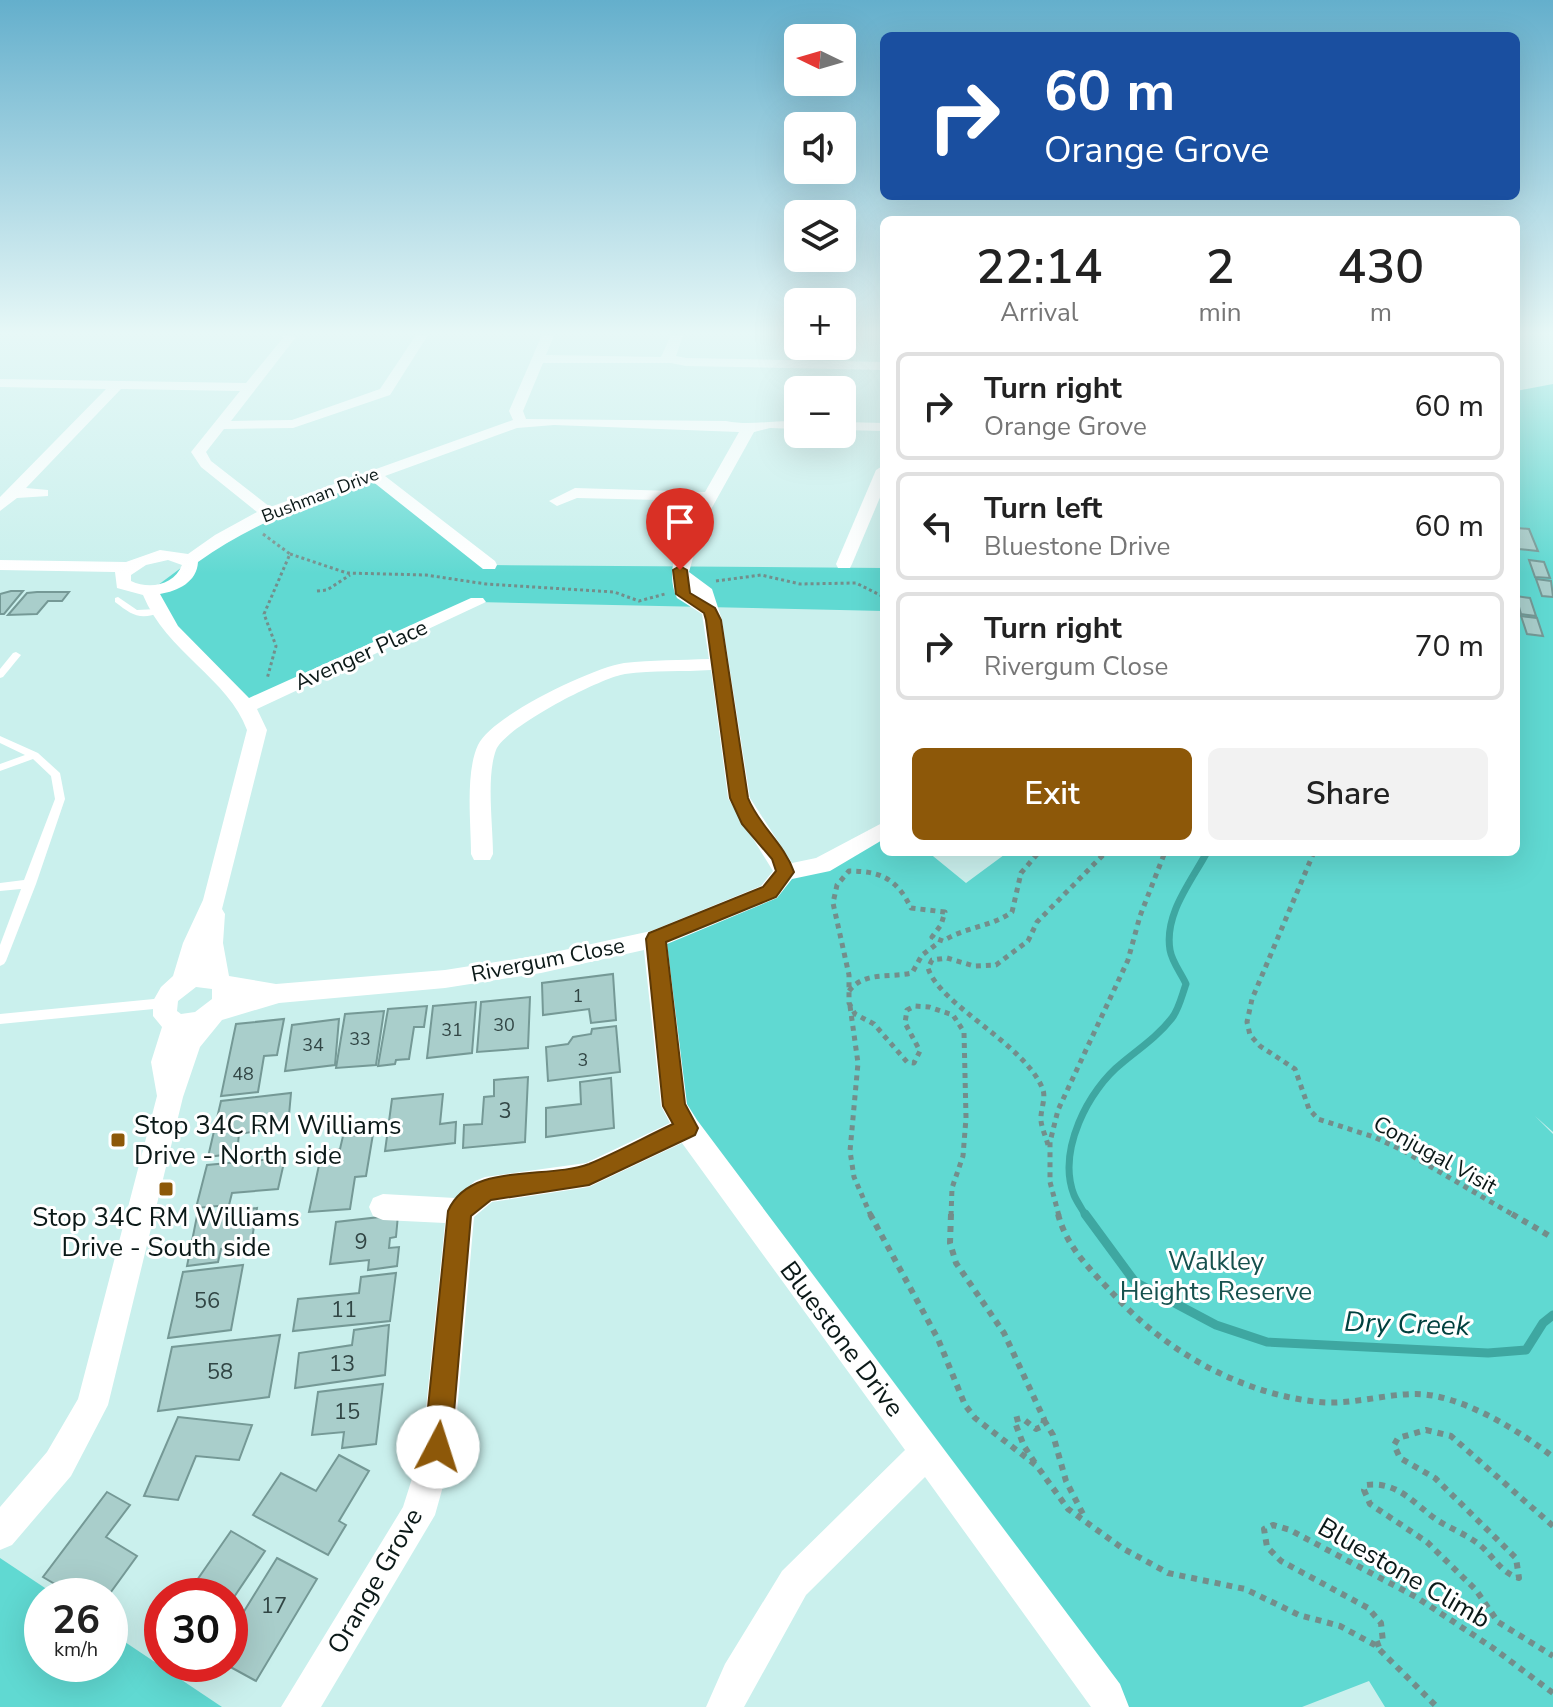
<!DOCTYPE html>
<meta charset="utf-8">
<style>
body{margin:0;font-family:"Nunito Sans",sans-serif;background:#f2f2f2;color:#222;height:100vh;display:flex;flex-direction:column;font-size:30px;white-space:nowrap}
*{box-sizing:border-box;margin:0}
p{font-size:26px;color:#767676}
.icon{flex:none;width:44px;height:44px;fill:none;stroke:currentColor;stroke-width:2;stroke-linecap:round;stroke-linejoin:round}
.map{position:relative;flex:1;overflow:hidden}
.sheet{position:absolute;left:880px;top:216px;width:640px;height:640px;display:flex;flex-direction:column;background:#fff;border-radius:12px;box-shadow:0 8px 32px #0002}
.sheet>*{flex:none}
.guide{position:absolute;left:880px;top:32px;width:640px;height:168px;border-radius:12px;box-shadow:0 8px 32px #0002;background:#1a4fa0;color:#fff;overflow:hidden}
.needle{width:52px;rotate:275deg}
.controls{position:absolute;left:784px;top:24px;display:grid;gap:16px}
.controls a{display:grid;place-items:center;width:72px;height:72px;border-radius:12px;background:#fff;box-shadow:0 8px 32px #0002;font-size:40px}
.speed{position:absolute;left:24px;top:1578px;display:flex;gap:16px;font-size:40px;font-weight:700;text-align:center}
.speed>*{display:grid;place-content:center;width:104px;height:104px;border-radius:50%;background:#fff;box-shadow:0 8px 32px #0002;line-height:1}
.speed small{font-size:20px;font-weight:400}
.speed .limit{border:12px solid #d22;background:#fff;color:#111}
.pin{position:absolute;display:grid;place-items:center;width:68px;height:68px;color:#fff;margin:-82px -34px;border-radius:50% 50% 50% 0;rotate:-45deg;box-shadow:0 0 8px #0007}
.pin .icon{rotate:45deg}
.me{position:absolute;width:88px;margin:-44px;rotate:5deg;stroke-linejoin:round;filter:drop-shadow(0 0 6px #0008)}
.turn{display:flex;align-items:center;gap:28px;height:168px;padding:0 32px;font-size:36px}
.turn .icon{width:104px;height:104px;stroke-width:2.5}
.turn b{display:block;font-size:56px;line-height:68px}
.eta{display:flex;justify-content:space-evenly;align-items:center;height:136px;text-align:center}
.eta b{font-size:48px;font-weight:600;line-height:56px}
.primary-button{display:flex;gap:16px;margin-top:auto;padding:16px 32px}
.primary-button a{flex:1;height:92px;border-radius:12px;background:#8d5809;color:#fff;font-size:32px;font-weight:600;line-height:92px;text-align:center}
.primary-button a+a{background:#f2f2f2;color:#222}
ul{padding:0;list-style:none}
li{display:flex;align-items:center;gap:24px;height:108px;margin:0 16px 12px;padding:0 16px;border:4px solid #e0e0e0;border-radius:12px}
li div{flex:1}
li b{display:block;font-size:30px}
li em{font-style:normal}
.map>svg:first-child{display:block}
.green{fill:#60d9d2}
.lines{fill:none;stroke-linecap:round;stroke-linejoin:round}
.stream-far1{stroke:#3ea7a1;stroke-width:7}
.stream{stroke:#3ea7a1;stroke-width:9}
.building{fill:#a9cecb;stroke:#759996;stroke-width:2}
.path-far2{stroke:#738e8b;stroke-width:3;stroke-dasharray:3 3;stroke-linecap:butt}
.path-far1{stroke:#738e8b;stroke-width:5;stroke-dasharray:5 5;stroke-linecap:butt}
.path{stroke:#738e8b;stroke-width:6;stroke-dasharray:6 6;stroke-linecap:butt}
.lane{fill:#fff;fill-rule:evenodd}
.street{fill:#fff;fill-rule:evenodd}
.route{fill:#8d5809;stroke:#5c3906;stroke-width:2}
.poi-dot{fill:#8d5809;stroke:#fff;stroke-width:3}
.labels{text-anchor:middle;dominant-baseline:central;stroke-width:6;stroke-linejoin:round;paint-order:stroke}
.far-street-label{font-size:18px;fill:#0b1918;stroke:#fff}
.number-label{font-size:18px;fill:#324645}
.street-label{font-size:22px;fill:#0b1918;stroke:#fff}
.near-number-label{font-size:22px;fill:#324645}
.near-poi-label{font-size:26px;fill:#0b1918;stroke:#fff;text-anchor:start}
.near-park-label{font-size:26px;fill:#16514e;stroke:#fff}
.near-street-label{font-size:26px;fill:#0b1918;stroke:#fff}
.near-water-label{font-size:28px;font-style:italic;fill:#00403e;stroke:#fff}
</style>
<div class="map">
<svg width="1553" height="1707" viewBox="0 0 1553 1707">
<rect width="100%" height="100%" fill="#caf0ed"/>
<g class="green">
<path d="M1553,384V1132L1535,1116L1553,1134V1707H1385L1369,1681L1302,1707H1110L674,1106L655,939L884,829V852H928L966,883L1008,852H1516V391Z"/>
<path d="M373,474L489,565L884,568V611L477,602L250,711L166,622L150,591L221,538Z"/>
<path d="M0,1558L57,1596H42V1664H110V1632L222,1707H0Z"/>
</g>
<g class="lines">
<path class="stream-far1" d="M1086,1216C1082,1209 1077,1202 1074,1195C1057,1151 1088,1090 1122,1063C1140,1048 1157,1037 1172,1018C1179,1009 1182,995 1186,984C1181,973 1172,962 1170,950C1164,914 1191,882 1207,852"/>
<path class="stream" d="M1085,1214L1135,1282L1216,1325L1267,1342L1488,1353L1526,1350L1543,1323L1553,1315"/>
</g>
<g class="building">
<path d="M1516,528L1529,529L1538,551L1519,549Z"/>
<path d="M1529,560L1544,562L1550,578L1535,577Z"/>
<path d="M1536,579L1551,581L1553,597L1542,596Z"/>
<path d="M11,591H23L4,614H0V594Z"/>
<path d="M37,592H69L62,601H48L37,614L8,615L27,593Z"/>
<path d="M1516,596L1530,598L1536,616L1521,614Z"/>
<path d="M1521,616L1537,618L1543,636L1527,634Z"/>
<path d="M613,974L616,1020L591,1023L589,1009L543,1015L542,983Z"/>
<path d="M530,997L528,1048L477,1052L481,1002Z"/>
<path d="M476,1002L472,1053L427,1058L433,1006Z"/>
<path d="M427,1006L424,1027H414L409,1059L396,1060L395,1064L378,1066L388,1009Z"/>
<path d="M384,1011L376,1065L336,1068L345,1014Z"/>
<path d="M284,1019L277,1055L264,1056L258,1092L221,1096L236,1024Z"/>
<path d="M339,1019L335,1065L285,1071L292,1025Z"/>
<path d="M616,1026L620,1072L548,1081L546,1047L568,1044L573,1037L591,1034L592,1029Z"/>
<path d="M528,1077L525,1142L463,1148L464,1125L482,1124L484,1097L494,1096V1080Z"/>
<path d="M611,1078L614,1128L546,1137V1108L581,1104L580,1082Z"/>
<path d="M291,1093L288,1126L239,1134L237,1153L208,1157L221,1101Z"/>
<path d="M443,1094L440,1124L456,1122L455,1143L385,1151L392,1099Z"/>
<path d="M373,1134L366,1176L355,1177L350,1209L309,1212L322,1151L340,1149L343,1136Z"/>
<path d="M285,1158L278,1189L232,1193L229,1205L196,1208L207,1165Z"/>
<path d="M257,1208L251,1245L221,1249L218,1262L187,1266L197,1216Z"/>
<path d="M398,1215L396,1237L390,1238L389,1248L399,1247L397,1266L368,1270L369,1260L330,1264L336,1222Z"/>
<path d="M243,1265L231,1330L168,1338L183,1272Z"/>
<path d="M396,1273L390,1321L293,1331L298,1299L359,1293L361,1277Z"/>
<path d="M389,1325L385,1375L295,1388L299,1353L352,1345L354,1330Z"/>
<path d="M280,1335L269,1397L158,1411L172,1347Z"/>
<path d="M383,1384L376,1444L342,1448L344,1432L312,1435L318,1392Z"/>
<path d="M178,1417L252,1425L239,1460L196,1456L178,1500L144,1496Z"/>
<path d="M339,1455L369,1471L339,1521L346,1525L328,1555L253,1515L281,1473L316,1491Z"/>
<path d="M107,1492L130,1505L106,1537L137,1556L108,1596H75L43,1577Z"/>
<path d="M231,1531L265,1551L230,1603V1596H186Z"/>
<path d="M277,1558L317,1579L256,1681L225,1664H230V1634Z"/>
</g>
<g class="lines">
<g class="path-far2">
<path d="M263,534L290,554L264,614L276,646L267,679"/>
<path d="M290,554L347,573L426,575L486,584L614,592L639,601L665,594"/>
<path d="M716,581L761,575L800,584L856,583L884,597"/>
<path d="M317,591L327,590L350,575"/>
</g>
<g class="path-far1">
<path d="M1314,852L1252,999L1247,1022L1250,1035L1260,1046L1295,1069L1309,1109L1318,1119L1374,1137L1402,1150L1515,1216"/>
<path d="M849,991C864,971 890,978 912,973L922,955L938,943"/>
<path d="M850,1006L858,1063L850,1151L854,1177L871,1216"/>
<path d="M1048,1145C1046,1137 1042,1129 1041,1121C1040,1111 1046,1099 1043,1090C1027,1045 939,1005 928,968L932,960L947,958L974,966L996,965L1028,941L1037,922L1106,852"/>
<path d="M951,1216L952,1188L963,1156L966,1118L964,1032L953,1015L929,1007L915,1006L907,1010L905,1023L920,1051L914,1063L907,1062L874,1024L855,1014L849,1003V975L833,903L837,885L849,871C881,871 897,879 911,908L945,912L941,925L932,937L943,941C965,927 991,927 1012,912L1021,873L1039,852"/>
<path d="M1059,1216L1050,1182V1142L1058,1110L1128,960L1140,916L1165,852"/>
</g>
<g class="path">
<path d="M870,1214L938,1339L965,1405L975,1418L1037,1466L1068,1509L1122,1548L1168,1573L1245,1589L1299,1615L1340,1626L1375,1645L1437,1707"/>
<path d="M951,1214L950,1243L956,1263L1004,1333L1044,1419L1043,1426L1036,1429L1022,1418L1014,1420L1024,1446L1037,1466"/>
<path d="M1058,1214C1067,1249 1093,1272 1117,1298C1169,1353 1242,1394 1319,1402C1352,1405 1384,1394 1416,1394C1460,1394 1520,1431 1553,1457"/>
<path d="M1512,1214L1553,1238"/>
<path d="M1044,1420L1053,1435L1066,1481L1085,1518"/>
<path d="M1553,1526L1451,1436L1426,1430L1398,1438L1394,1445L1400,1458L1435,1478L1516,1558L1519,1578C1501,1573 1494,1557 1481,1546C1468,1535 1451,1529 1437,1520C1413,1503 1398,1481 1366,1485L1364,1490L1370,1504L1427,1542L1476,1590L1498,1622L1553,1656"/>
<path d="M1375,1645L1383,1642L1381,1623L1368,1608L1281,1561L1267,1547L1264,1529L1273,1525L1290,1530L1416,1597L1493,1648L1553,1693"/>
</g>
<g class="lane">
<path d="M118,597L137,610L157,609L161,612C140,621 132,615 115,602V598Z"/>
<path d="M16,652L21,655L3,677L0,678V669L13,653Z"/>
<path d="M0,736L38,753L60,773L65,799L36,884L6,961L4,964L0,966V945L21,889L0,891V883L24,880L55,799L51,776L33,759L0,771V764L25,755L0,743Z"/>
<path d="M164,998L168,1000L170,1003L168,1006L164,1008L0,1024V1014Z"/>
</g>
<g class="street">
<path d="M281,335L296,337L231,421L292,420L380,389L416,335H428L390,395L293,428L224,429L206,452L211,461L270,507L513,420L509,411L542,335H554L546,355L661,357L671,335H683L676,356L686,358L884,362V370L686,366L671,363H543L523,411L526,419L726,421C750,426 773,420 798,421V429L770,428L754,432L709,513L699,536L689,572L712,589L722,620L750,798L792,863L816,858L884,822V839L830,871L792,879L777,898L667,944L687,1104L697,1120L1120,1684L1129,1707H1091L925,1477L806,1595L744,1707H706L725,1664L782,1571L905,1450L682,1143L589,1187L492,1202L474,1217L454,1447L435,1515L321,1707H281L403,1507L422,1447L445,1223L383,1220L373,1216L369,1207L373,1198L383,1194L455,1198L475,1181L485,1177L586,1163L670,1123L661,1106L644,950L541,973L445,988L279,1003L222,1020L200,1047L183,1097L108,1405L71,1476L12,1545L0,1550V1507L47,1452L78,1399L157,1096L151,1062L162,1027L153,1016V1001L161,987L173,976L183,943L203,900L247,730C229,679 166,652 143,595L117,588L115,572L0,570V560L126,562L160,550L188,554L215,535L257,512L201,467L191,452L240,391L121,389L26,488L48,490V496L17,498L0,511V497L106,389L0,387V379L246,383L283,338ZM554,425L739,432L705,492L575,488L549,501L557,506L577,498L700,501C685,528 662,568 677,598L702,614L709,659C681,660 652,660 624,663C592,668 491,716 478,745C465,773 471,823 471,854L474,860H490L493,854C493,825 486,777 496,750C505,727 600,678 625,674C653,670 683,672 711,670L728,798L773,871L761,886L651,931L541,955L445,970L276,984L229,976L223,943L225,914L222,909L267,730L257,709L486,602L483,598H471L249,698L178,626L160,594C178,591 197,582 198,562C252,523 310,503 372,481L483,569H495L497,565L495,561L385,476L517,428ZM168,560L182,565C174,585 150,590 131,581V575L146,565ZM196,987L212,989V999L195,1012L181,1014L177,1011L178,1001Z"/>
<path d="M1516,335H1524L1516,339Z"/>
<path d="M842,422L884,423V431L842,430Z"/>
<path d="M884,465V488L852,564L850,568H838L836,564L876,470Z"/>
</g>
</g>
<linearGradient id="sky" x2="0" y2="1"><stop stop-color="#64afcc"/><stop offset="0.58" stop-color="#e7f8f7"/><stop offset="1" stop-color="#e7f8f7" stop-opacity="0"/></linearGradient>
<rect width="1553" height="574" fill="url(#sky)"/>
<path class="route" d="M680,566L687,570L690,593L715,608L721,620L748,798C759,826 784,843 794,872L776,897L666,942L685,1104L698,1128L695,1135L589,1185L491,1200L471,1216L451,1447L447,1456L438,1460L428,1456L424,1447L448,1211C470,1161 547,1180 589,1164C618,1152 645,1137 673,1124L663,1106L646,939L649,933L763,887L776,871L772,859L742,824L730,798L706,620L704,613L676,594L673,570Z"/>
<g class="poi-dot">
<rect x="110" y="1132" width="16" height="16" rx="4"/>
<rect x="158" y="1181" width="16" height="16" rx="4"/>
</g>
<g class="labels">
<g class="far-street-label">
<text transform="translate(320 495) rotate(-21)">Bushman Drive</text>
</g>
<g class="number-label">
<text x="578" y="996">1</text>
<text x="504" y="1025">30</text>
<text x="452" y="1030">31</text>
<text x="360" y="1039">33</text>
<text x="313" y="1045">34</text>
<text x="583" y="1060">3</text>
<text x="243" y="1074">48</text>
</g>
<g class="street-label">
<text transform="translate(361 655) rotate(-24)">Avenger Place</text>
<text transform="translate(548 960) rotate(-11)">Rivergum Close</text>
<text transform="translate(1435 1155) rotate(29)">Conjugal Visit</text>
</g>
<g class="near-number-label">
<text x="505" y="1111">3</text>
<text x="361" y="1242">9</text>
<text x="207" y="1301">56</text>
<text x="344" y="1310">11</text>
<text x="342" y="1364">13</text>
<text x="220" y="1372">58</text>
<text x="347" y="1412">15</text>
<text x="274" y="1606">17</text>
</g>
<g class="near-poi-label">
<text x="134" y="1125">Stop 34C RM Williams<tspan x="134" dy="30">Drive - North side</tspan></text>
<text x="166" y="1217" text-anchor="middle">Stop 34C RM Williams<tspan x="166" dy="30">Drive - South side</tspan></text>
</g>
<g class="near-park-label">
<text x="1216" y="1261">Walkley<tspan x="1216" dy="30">Heights Reserve</tspan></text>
</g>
<g class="near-street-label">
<text transform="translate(842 1339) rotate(53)">Bluestone Drive</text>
<text transform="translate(1404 1573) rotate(30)">Bluestone Climb</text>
<text transform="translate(375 1581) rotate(-60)">Orange Grove</text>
</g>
<g class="near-water-label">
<text transform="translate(1407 1324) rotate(2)">Dry Creek</text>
</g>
</g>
</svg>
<div class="controls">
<a><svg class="needle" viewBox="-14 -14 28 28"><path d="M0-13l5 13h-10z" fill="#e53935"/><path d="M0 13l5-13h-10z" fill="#767676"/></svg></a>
<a><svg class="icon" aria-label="sound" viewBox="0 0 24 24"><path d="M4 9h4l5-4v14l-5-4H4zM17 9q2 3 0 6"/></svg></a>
<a><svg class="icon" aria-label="layers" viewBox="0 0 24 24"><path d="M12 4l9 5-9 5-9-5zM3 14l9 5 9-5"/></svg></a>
<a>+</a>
<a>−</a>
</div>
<div class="speed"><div>26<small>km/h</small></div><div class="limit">30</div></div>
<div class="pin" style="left:680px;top:570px;background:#d93025"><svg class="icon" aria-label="arrive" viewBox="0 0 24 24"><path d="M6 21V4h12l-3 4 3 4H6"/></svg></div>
<svg class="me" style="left:438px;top:1447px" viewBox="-20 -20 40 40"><circle r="19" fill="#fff"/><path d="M0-13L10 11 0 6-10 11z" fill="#8d5809"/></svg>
<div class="guide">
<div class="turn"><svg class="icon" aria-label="right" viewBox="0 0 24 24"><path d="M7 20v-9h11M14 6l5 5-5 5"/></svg><div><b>60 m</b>Orange Grove</div></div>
</div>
<section class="sheet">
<div class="eta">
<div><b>22:14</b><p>Arrival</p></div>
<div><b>2</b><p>min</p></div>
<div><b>430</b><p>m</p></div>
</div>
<ul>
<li><svg class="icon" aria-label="right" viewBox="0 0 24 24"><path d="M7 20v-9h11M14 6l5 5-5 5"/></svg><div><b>Turn right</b><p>Orange Grove</p></div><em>60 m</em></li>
<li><svg class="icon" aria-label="left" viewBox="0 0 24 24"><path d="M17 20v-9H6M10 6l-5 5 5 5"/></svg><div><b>Turn left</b><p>Bluestone Drive</p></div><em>60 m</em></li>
<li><svg class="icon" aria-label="right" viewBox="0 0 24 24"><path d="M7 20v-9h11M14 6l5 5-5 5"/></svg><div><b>Turn right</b><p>Rivergum Close</p></div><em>70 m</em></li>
</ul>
<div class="primary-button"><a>Exit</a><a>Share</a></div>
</section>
</div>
